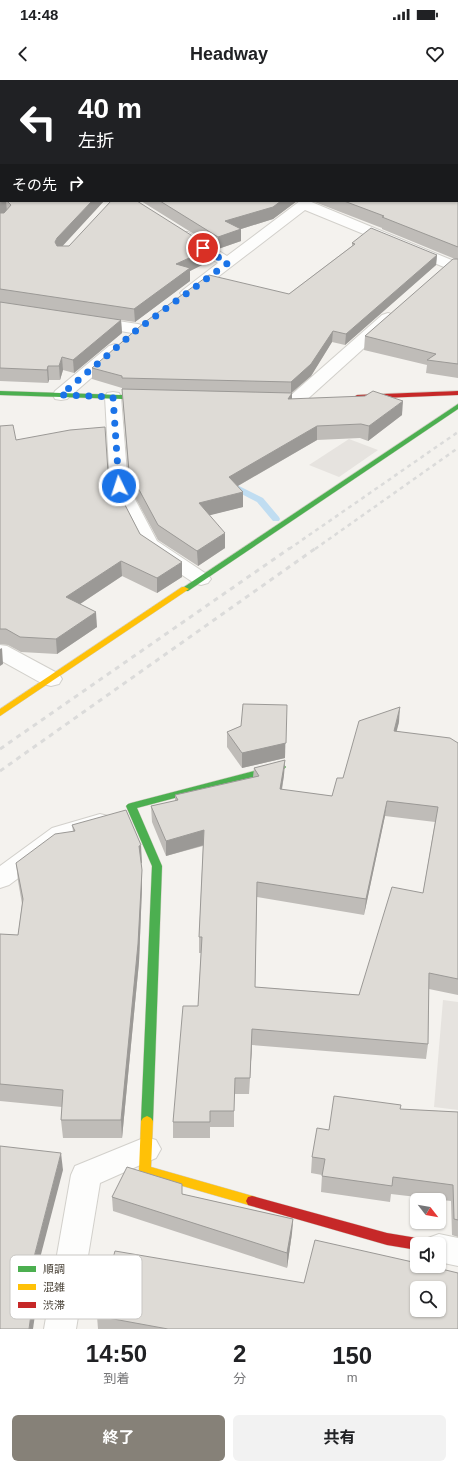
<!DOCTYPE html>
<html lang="ja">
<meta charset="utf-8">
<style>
body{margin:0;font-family:Helvetica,"Noto Sans JP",sans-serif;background:#f2f2f2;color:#202124;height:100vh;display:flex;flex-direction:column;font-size:15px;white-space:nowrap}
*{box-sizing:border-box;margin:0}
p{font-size:13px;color:#757577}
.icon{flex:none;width:22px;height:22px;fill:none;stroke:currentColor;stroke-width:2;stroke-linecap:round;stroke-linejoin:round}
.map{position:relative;height:1249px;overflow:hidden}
.sheet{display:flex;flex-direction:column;background:#fff;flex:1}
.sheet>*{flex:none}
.hud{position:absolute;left:0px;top:0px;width:458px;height:122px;box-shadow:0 1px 3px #0004;background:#202124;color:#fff;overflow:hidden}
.needle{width:26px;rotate:121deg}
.fabs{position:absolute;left:410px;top:1113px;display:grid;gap:8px}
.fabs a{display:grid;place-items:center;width:36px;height:36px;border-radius:6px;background:#fff;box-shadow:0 1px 3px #0004;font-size:20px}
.pin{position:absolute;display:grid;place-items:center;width:34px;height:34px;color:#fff;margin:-17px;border:2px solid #fff;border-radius:50%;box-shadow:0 1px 4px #0007}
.me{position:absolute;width:44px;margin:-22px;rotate:356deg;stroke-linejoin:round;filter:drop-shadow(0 0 3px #0008)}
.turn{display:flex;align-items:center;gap:14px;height:84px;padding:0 12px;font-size:18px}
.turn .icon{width:52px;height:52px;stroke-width:2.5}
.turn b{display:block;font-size:28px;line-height:34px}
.then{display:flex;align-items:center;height:38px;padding:0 12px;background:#0003;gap:8px;font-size:15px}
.eta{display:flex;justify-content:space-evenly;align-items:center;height:68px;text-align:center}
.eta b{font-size:24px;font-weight:700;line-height:28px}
.action{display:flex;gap:8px;margin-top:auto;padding:8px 12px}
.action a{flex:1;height:46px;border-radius:6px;background:#868178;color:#fff;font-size:16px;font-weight:700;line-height:46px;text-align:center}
.action a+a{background:#f2f2f2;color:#202124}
.status{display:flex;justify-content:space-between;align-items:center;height:28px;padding:0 20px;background:#fff;direction:ltr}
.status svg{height:11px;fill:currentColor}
header{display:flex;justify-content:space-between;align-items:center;height:52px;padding:0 12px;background:#fff;font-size:18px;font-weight:700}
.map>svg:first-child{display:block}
.parking{fill:#e6e3df}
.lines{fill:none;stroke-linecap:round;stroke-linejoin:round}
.stream{fill:#c0ddf1;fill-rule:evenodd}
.river{fill:#c0ddf1;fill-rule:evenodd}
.street-casing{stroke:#d2d0cb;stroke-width:2}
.fast-casing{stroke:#d3cfc5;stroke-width:1}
.slow-casing{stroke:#d3cfc5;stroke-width:1}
.jam-casing{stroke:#d3cfc5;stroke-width:1}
.street{fill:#fdfdfc;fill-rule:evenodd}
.fast{fill:#4caf50;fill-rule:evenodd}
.slow{fill:#ffc107;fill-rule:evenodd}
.jam{fill:#c62828;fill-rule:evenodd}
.rail-far1{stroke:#dbdbda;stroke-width:2.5;stroke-dasharray:4 4;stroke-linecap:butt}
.rail{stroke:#dbdbda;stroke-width:3;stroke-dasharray:5 5;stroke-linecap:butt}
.wall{fill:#bfbcb8;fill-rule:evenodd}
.shaded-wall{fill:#9b9996}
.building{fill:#dedbd6;stroke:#9b9996;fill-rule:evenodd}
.route{stroke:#1a73e8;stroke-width:7;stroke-dasharray:0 12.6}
.key{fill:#fff;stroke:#c9c7c4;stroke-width:1}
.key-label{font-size:11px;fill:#4b4439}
</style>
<div class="status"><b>14:48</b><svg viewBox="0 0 49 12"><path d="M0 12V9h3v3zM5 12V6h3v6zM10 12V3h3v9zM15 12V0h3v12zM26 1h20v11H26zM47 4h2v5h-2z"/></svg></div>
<header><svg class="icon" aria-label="back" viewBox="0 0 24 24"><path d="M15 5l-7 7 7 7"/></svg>Headway<svg class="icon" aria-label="heart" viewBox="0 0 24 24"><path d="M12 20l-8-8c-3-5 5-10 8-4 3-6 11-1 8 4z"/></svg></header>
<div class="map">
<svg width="458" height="1249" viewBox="0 0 458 1249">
<rect width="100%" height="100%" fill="#f4f2ee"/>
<g class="parking">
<path d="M349,359L378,370L339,397L309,385Z"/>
<path d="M443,920L458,922V1030L434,1027Z"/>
</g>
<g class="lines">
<path class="stream" d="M229,401L263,418L279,437L280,439L279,441H273L257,422L226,406L225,404Z"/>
<path class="river" d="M457,20H458L457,41Z"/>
<g class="street-casing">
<g id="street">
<rect x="457" y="55" width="1" height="8"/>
<path d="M300,121H309L454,181L456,184L454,187H444L305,130L193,216H183L180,213L183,210L218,183L178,158L176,155L178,152H188L227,176Z"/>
<path d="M388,233L394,235L396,238L394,241L302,324L296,325L290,324L288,320L290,316L382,235Z"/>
<path d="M91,237L138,244L144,246L146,249L144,252L138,254L85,245L83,242L85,239Z"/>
<path d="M115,264L121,266L123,269L121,272L67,319L61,320L55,319L53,315L55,311L109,266Z"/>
<path d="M113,312L119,313L121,317L128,406L157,461L208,495L211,499L208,503L201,505L194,503L142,468L110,406L105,317L107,313Z"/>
<path d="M0,565L7,566L59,594L62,599L59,604L51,606L43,604L0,580Z"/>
<path d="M100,734L108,736L112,742L108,748L70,760L9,805L0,808V786L52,748Z"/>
<path d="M146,1057L156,1060L161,1069L156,1078L100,1103L76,1249H44L71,1095L75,1086Z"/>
<path d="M439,1154L458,1158V1186L439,1182V1164H425L428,1158Z"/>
</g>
</g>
<g class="fast-casing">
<g id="fast">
<path d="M0,311L153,316L156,318L153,320L0,315Z"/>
<path d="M458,324V329L188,511H185L181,509Z"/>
<path d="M281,684L284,685L286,687L284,689L137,728L162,786L153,1041L151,1044L147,1046L143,1044L141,1041L152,786L126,726L128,724L131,723Z"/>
</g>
</g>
<g class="slow-casing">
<g id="slow">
<path d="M182,507H185L189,509L0,636V629Z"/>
<path d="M147,1036L151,1038L153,1041L151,1087L256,1117L258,1121L256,1125L252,1126L141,1094L139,1090L141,1041L143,1038Z"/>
</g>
</g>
<g class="jam-casing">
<g id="jam">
<path d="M458,311V315L357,319L354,317L357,315Z"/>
<path d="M252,1116L387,1153L417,1158L421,1160L423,1164H417V1170L387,1165L248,1125L246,1121L248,1117Z"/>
</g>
</g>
<use href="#street" class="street"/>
<use href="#fast" class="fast"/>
<use href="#slow" class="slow"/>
<use href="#jam" class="jam"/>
<g class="rail-far1">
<path d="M289,469L458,352"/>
<path d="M315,469L458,368"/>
</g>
<g class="rail">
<path d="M0,669L290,468"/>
<path d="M0,691L316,468"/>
</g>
</g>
<g class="wall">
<path d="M0,24H1V121H104L62,166L209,169L210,181L190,191V201L135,242L121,240L122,253L74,293L63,290L60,300H49L48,303L0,301Z"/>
<path d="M458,70V298L426,293L427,285L364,270L365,256L455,179L382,149V148L312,121H457Z"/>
<path d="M141,121H297L273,139L241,149V161L218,169Z"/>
<path d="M352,163L437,175L436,185L345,265L332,262L311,296L292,313V319L402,335L368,361L360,358L317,360L238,406L243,427L209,435L225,468L198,486L158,460L129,406L122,308L92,299V288L289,214L352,166Z"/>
<path d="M0,346L16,360L108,392L140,454L182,497L157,513L122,496L80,524L97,547L57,574L21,572L8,565L0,564Z"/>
<path d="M399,642L396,651L458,663V915L429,909L428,964L426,979L252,965L249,1014H234V1047H210V1058H173V1042L198,926L201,873H199V857L203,766L166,776L152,742L151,726L175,721V715L253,697L254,688L285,680L284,695L282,710L332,716L343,698ZM385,736L435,742L423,813L359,915L255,907L257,817L364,835Z"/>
<path d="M241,646L285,678L242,688L227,667V652Z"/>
<path d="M72,745L142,783H141L142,807L139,882L122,1058H63L61,1040L62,1027L0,1021V854L18,855L22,824L18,801L16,783L73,751Z"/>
<path d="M400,1029L458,1032V1157L452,1155L451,1121L391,1114L390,1122L321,1112L322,1095L311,1093L312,1077L329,1050Z"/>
<path d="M182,1114L293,1139L292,1153L287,1188L113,1131L112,1117Z"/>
<path d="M304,1203L458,1249H98L97,1236Z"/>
</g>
<g class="shaded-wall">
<path d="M458,8V19L457,20V9Z"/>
<path d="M3,121H6L7,132L0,135V122Z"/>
<path d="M92,121H104L58,171L55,162L57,158Z"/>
<path d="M281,121H297L273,139L241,149V161L218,169V157L225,141Z"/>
<path d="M209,169L210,181L190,191V201L135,242L134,229L176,184Z"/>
<path d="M437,175L436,185L345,265L346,254Z"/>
<path d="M121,240L122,253L74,293L73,280Z"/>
<path d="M333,251L332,262L311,296L291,313V302Z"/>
<path d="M62,277L63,290L60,300L59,286Z"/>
<path d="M48,286L49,300L48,303L47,290Z"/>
<path d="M292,313V326L288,319Z"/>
<path d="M403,321L402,335L368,361L369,346Z"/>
<path d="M317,346V360L229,411V397Z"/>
<path d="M243,412V427L199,438V423Z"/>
<path d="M225,453V468L198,486L197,471Z"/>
<path d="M121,481L122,496L68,532L66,517Z"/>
<path d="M182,482V497L157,513V498Z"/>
<path d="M96,532L97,547L57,574L56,559Z"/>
<path d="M2,568L3,584L0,586V569Z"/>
<path d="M400,627L399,642L393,666L394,651Z"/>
<path d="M286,640L285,678L242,688V673Z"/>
<path d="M285,680L284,695L279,725L280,709Z"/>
<path d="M387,721L385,736L364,835L366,819Z"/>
<path d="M204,750V765L166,776V761Z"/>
<path d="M141,765L142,783L139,784V766Z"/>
<path d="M142,790V807L139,882L122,1058L121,1040Z"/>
<path d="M252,949V965L249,1014L250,998Z"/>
<path d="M61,1073L63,1090L27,1228L25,1212Z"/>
<path d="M293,1139L292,1153L287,1188V1173Z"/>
<path d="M34,1212L36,1228L33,1249H29Z"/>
</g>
<g class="building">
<path d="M151,0H458V8L457,9V1H149Z"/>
<path d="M0,24H1V88L0,82Z"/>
<path d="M457,70H458V167L382,137L384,136L344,121H457Z"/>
<path d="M1,91V121H3L0,122V92Z"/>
<path d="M7,121H92L57,158L55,162L57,166H69L111,121H137L202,162L209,169L176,184L190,188L134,229L0,209V133H4L11,125Z"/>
<path d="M160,121H281L273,127L225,141L241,149L218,157Z"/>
<path d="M371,148L437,175L346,254L333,251L311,284L291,302L122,298V296L92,288L145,242L209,195L289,214L355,164L352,163Z"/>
<path d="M453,179H458V284L427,280L436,274L365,256Z"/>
<path d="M0,222L121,240L73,280L62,277L59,286H48L47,290L0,288Z"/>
<path d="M122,309L292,313L288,319L365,316L373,311L403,321L369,346L361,344L317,346L229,397L243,412L199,423L225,453L197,471L158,445L129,391Z"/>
<path d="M13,345L16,360L70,350L105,347L108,392L140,454L182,482L157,498L121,481L66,517L96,532L56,559L20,557L6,549H0V346Z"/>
<path d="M243,624L287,625L286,663L242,673L227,652L241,646Z"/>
<path d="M400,627L394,651L450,658L458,663V899L429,893L428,964L252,949L250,998H235L234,1031H210V1042H173L183,926H198L202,857H199L204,750L166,761L151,726L178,720L175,715L259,696L254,688L285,680L280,709L332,716L337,698H343L359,641ZM387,721L438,727L423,813L392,807L359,915L255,907L257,802L366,819Z"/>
<path d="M126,730L141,765L139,766L142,790L138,864L121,1040H61L63,1010L0,1004V854L18,855L23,819L16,783L55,754L75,751L72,745Z"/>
<path d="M334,1016L401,1025L400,1029L458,1032V1140L454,1139L453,1105L393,1097L392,1106L322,1096L325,1079L312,1077L317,1048L329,1050Z"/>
<path d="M0,1066L61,1073L25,1212H34L29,1249H0Z"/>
<path d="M127,1087L182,1104V1114L293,1139L287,1173L112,1117Z"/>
<path d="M315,1160L417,1183V1186H429L458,1193V1249H168L97,1236L115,1171L304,1203ZM417,1208H439V1230H417Z"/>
</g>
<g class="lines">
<path class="route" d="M119,406L113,317L61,315L138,249L228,183L203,168"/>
</g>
<rect x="10" y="1175" width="132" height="64" rx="6" class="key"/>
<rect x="18" y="1186" width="18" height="6" fill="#4caf50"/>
<rect x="18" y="1204" width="18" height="6" fill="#ffc107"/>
<rect x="18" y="1222" width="18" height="6" fill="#c62828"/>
<g class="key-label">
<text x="43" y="1193">順調</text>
<text x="43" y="1211">混雑</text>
<text x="43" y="1229">渋滞</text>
</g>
</svg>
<div class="fabs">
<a><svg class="needle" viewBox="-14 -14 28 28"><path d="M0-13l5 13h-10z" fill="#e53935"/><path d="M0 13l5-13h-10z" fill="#757577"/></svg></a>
<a><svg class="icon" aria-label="sound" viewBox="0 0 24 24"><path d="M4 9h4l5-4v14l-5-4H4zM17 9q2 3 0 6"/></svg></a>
<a><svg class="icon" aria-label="search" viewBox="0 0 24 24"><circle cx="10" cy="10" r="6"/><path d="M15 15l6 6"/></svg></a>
</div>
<div class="pin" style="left:203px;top:168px;background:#d93025"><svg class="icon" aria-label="arrive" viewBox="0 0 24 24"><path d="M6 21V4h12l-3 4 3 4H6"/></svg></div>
<svg class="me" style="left:119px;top:406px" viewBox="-20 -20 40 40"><circle r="17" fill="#1a73e8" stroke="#fff" stroke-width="3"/><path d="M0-11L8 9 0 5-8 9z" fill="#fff"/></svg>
<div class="hud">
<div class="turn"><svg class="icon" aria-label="left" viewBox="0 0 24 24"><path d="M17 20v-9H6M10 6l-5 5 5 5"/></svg><div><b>40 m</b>左折</div></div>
<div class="then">その先<svg class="icon" aria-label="right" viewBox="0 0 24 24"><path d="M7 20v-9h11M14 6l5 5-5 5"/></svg></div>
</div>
</div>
<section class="sheet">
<div class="eta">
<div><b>14:50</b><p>到着</p></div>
<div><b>2</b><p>分</p></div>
<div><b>150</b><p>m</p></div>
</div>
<div class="action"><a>終了</a><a>共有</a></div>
</section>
